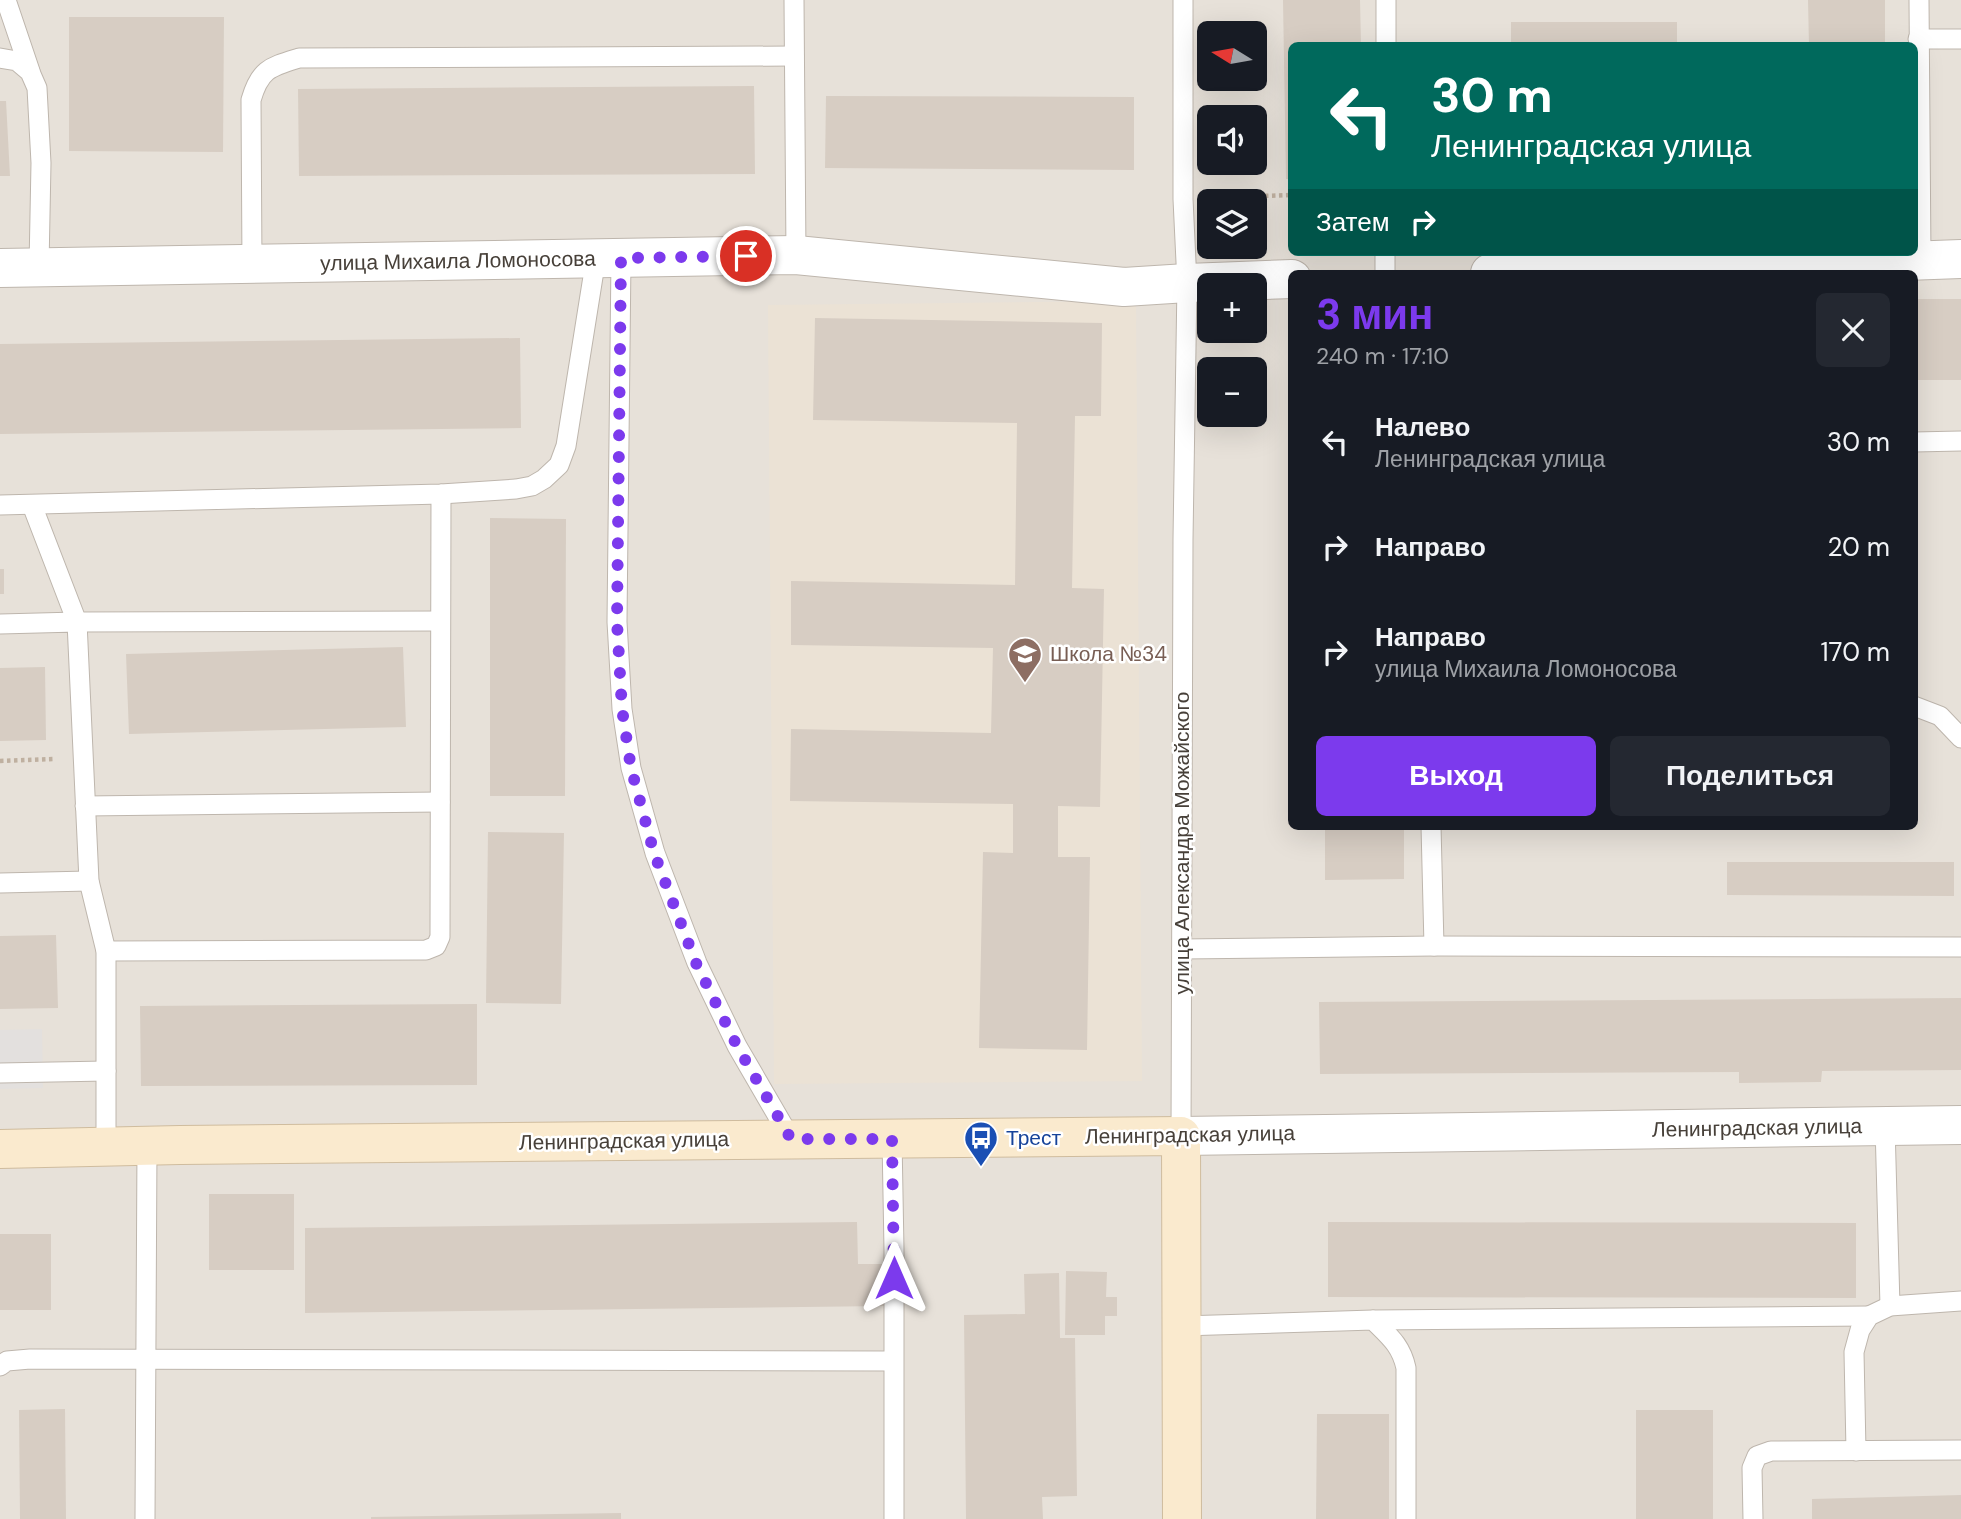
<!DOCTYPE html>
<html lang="ru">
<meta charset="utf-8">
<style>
body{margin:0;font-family:"DM Sans",sans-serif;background:#242831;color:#f1f3f6;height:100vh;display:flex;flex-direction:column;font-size:26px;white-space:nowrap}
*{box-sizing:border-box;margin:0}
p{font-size:23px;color:#9ea1a6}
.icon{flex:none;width:38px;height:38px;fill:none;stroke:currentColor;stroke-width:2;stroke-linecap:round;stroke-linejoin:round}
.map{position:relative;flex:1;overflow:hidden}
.sheet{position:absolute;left:1288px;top:270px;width:630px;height:560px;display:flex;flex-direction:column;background:#171b24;border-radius:10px;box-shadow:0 7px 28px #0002}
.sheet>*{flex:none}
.hud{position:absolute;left:1288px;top:42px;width:630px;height:214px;border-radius:10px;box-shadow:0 7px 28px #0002;background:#00695c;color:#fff;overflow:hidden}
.needle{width:46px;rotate:281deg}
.fabs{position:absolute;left:1197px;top:21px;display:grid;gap:14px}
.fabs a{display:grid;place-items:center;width:70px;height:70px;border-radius:10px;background:#171b24;box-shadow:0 7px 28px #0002;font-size:35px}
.pin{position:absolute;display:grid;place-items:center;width:60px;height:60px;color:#fff;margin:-30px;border:4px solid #fff;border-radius:50%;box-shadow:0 2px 7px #0007}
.me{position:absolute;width:77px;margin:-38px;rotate:0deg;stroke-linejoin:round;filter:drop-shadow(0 0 5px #0008)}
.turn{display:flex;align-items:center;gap:24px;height:147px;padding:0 28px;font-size:32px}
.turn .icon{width:91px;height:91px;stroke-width:2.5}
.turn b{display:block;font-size:49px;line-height:60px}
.then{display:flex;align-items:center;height:66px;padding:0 28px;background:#0003;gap:14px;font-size:26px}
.round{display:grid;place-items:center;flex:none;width:74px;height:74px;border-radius:10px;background:#242831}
.summary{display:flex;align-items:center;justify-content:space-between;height:119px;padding:0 28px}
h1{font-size:42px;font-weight:700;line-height:52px;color:#7c3aed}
.cta{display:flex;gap:14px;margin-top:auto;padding:14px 28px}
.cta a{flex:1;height:80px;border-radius:10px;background:#7c3aed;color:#fff;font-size:28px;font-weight:700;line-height:80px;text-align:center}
.cta a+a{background:#242831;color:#f1f3f6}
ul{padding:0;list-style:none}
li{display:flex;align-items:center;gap:21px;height:105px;padding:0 28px}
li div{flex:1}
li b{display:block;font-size:26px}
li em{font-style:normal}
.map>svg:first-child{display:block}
.residential{fill:#e7e1d9;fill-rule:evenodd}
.education{fill:#ebe2d5}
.parking{fill:#e3e0de}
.building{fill:#d7cdc3}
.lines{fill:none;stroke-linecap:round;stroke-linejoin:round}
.lane-casing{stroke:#beb6ad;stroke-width:21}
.street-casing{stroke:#beb6ad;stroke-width:40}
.secondary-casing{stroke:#cfbc9e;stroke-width:40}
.path{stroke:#bfb0a0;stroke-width:4.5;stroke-dasharray:3.5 3.5;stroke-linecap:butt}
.lane{stroke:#fff;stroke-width:19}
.street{stroke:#fff;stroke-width:38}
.secondary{stroke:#faeace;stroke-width:38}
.route{stroke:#7c3aed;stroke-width:12;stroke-dasharray:0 21.6}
.labels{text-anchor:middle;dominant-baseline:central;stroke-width:5;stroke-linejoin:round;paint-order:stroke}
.street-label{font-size:21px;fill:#474039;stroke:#fff}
.education-label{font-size:21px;fill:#785e54;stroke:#fff;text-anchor:start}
.transit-label{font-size:21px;fill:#164399;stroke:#fff;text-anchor:start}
</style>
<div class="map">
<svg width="1961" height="1519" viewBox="0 0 1961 1519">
<rect width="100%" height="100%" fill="#f3f0ea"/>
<path class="residential" d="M0,0H1961V1519H0ZM1209,33H1255V79H1209ZM1292,46H1914V252H1292ZM1209,117H1255V163H1209ZM1209,201H1255V247H1209ZM1292,273H1914V826H1292ZM1209,285H1255V331H1209ZM1209,369H1255V415H1209Z"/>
<path class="education" d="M1136,301L1142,1081L774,1084L768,305Z"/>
<path class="parking" d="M42,1029L43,1088L0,1089V1030Z"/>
<g class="building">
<path d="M1283,0H1360L1361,46H1292V179H1286Z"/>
<path d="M1808,0H1885V46H1809Z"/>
<path d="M69,17H224L223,152L69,151Z"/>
<rect x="1511" y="22" width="166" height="24"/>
<path d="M754,86L755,174L299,176L298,89Z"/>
<path d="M826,96L1134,97V170L825,168Z"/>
<path d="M0,101H6L10,176H0Z"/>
<rect x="1914" y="299" width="47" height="81"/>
<path d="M815,318L1102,323L1101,416H1075L1072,588L1104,589L1100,807L1058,806V857H1090L1087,1050L979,1048L983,852L1013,853V804L790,801L791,729L991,733L993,648L791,645V581L1015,585L1017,423L813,420Z"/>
<path d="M520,338L521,428L0,434V344Z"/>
<path d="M490,518L566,519L565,796H490Z"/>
<rect x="0" y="569" width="4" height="25"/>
<path d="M403,647L406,727L129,734L126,654Z"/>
<path d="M45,667L46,740L0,741V668Z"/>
<path d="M1325,826H1404V879L1325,880Z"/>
<path d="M488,832L564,833L561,1004L486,1003Z"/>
<path d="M1727,862H1954V896L1727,895Z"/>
<path d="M56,935L58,1008L0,1009V936Z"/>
<path d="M1961,998V1070L1822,1071L1821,1082L1739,1083V1072L1320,1074L1319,1002Z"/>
<path d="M477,1004V1085L141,1086L140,1006Z"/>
<rect x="209" y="1194" width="85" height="76"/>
<path d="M857,1222L858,1264H883L884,1306L305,1313V1228Z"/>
<path d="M1328,1222L1856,1223V1298L1328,1297Z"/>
<rect x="0" y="1234" width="51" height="76"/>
<path d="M1066,1271L1107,1272L1106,1297H1117V1316H1105V1335H1065Z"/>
<path d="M1059,1273L1060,1338H1075L1077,1496L1042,1497L1043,1519H966L964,1315L1025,1314L1024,1274Z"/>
<path d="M65,1409L66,1519H20L19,1410Z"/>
<rect x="1636" y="1410" width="77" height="109"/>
<path d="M1317,1414H1389V1519H1316Z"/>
<path d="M1961,1495V1519H1812V1499Z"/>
<path d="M621,1513V1519H371V1517Z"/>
</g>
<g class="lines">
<g class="lane-casing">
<g id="lane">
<path d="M6,0L30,71"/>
<path d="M794,0L796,255"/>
<path d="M1386,0V46"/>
<path d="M1919,0L1921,260"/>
<path d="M1918,39H1961"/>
<path d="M0,58L17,61L30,72L37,88L41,163L39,267"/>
<path d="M621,258L617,622L622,709L631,768L655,853L697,963L737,1046L791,1139"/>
<path d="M252,265L251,100C260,69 270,67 299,58L794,56"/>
<path d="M1385,273V252"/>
<path d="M1914,442L1961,441"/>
<path d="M0,505L441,494L516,489L532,486L544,479L559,465L566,446L596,258"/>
<path d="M32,505L77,622L440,621"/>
<path d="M0,624L77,622L89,881L106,951V1147"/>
<path d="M1914,706L1940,716L1961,738"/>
<path d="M85,806L440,802"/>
<path d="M1431,826L1434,946"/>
<path d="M0,883L89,881"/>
<path d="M1182,949L1434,946L1961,947"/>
<path d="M106,951L426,950L436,946L440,937L441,494"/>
<path d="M0,1073L106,1071"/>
<path d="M1885,1126L1890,1306"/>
<path d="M1181,1136L1183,539L1187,283L1183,199V0"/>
<path d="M892,1139L894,1250V1519"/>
<path d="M1373,1320L1869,1316"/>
<path d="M1182,1326L1373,1320C1389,1336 1401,1345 1406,1368V1519"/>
<path d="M0,1366L7,1361L30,1359L893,1361"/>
<path d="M1856,1451L1854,1352L1860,1330L1869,1316L1890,1306L1961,1301"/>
<path d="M145,1519L147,1146"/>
<path d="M1753,1519L1752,1468L1757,1456L1771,1451L1961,1450"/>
</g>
</g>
<g class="street-casing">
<g id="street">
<path d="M0,268L796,255L1124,287L1187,283L1292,279"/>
<path d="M1490,273L1741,267L1961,259"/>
<path d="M1181,1136L1961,1125"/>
</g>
</g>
<g class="secondary-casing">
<path id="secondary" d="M0,1149L180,1145L1181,1136L1182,1519"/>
</g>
<g class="path">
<path d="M1230,197L1292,195"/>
<path d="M0,761L55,759"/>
</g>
<use href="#lane" class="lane"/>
<use href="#street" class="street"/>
<use href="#secondary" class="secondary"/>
</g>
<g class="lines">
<path class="route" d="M746,256L621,258L617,622L622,709L631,768L654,853L696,963L737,1046L791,1139H892L894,1278"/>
</g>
<defs>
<g id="school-pin" transform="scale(1.75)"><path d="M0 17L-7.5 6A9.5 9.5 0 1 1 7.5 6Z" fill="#8d6e63" stroke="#fff"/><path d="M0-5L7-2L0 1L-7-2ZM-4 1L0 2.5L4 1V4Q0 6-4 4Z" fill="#fff"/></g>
<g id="bus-pin" transform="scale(1.75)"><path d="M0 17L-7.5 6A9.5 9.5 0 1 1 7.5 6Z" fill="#1a4fb4" stroke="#fff"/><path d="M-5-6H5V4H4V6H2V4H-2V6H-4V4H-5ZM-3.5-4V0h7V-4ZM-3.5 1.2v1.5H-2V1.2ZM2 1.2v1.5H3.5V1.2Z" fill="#fff"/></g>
</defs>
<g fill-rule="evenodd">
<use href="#school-pin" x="1025" y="654"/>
<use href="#bus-pin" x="981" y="1138"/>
</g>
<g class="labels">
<g class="street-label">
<text transform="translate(458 261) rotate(-1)">улица Михаила Ломоносова</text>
<text transform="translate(1182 843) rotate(-90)">улица Александра Можайского</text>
<text transform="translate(1757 1128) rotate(-1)">Ленинградская улица</text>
<text transform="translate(1190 1135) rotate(-1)">Ленинградская улица</text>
<text transform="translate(624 1141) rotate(-1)">Ленинградская улица</text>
</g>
<g class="education-label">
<text x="1050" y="654">Школа №34</text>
</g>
<g class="transit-label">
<text x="1006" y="1138">Трест</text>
</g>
</g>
</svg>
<div class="fabs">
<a><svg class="needle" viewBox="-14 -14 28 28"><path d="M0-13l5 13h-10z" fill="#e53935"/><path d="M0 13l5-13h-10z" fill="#9ea1a6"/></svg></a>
<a><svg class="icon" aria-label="sound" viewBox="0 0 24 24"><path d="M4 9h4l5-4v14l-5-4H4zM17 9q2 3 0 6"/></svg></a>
<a><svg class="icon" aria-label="layers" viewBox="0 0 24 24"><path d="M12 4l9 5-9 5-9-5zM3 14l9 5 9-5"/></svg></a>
<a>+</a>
<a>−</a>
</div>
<div class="pin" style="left:746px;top:256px;background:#d93025"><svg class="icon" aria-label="arrive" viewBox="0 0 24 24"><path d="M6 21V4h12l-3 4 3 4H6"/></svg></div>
<svg class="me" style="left:894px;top:1278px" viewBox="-20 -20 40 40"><path d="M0-17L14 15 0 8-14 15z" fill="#7c3aed" stroke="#fff" stroke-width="4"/></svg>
<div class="hud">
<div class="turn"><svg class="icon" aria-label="left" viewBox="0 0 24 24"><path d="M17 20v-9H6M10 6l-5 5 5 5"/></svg><div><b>30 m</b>Ленинградская улица</div></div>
<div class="then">Затем<svg class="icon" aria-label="right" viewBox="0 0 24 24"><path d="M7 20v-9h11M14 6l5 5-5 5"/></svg></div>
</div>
<section class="sheet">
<div class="summary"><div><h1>3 мин</h1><p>240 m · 17:10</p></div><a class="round"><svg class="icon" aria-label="close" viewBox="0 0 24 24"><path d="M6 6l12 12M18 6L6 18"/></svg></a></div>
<ul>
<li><svg class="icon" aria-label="left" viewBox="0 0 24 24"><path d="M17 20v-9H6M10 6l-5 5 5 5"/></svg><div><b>Налево</b><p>Ленинградская улица</p></div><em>30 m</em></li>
<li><svg class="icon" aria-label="right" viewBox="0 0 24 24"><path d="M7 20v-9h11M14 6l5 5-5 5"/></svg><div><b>Направо</b></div><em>20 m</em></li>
<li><svg class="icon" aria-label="right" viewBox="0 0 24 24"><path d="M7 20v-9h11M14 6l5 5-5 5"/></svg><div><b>Направо</b><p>улица Михаила Ломоносова</p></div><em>170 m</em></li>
</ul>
<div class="cta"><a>Выход</a><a>Поделиться</a></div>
</section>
</div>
